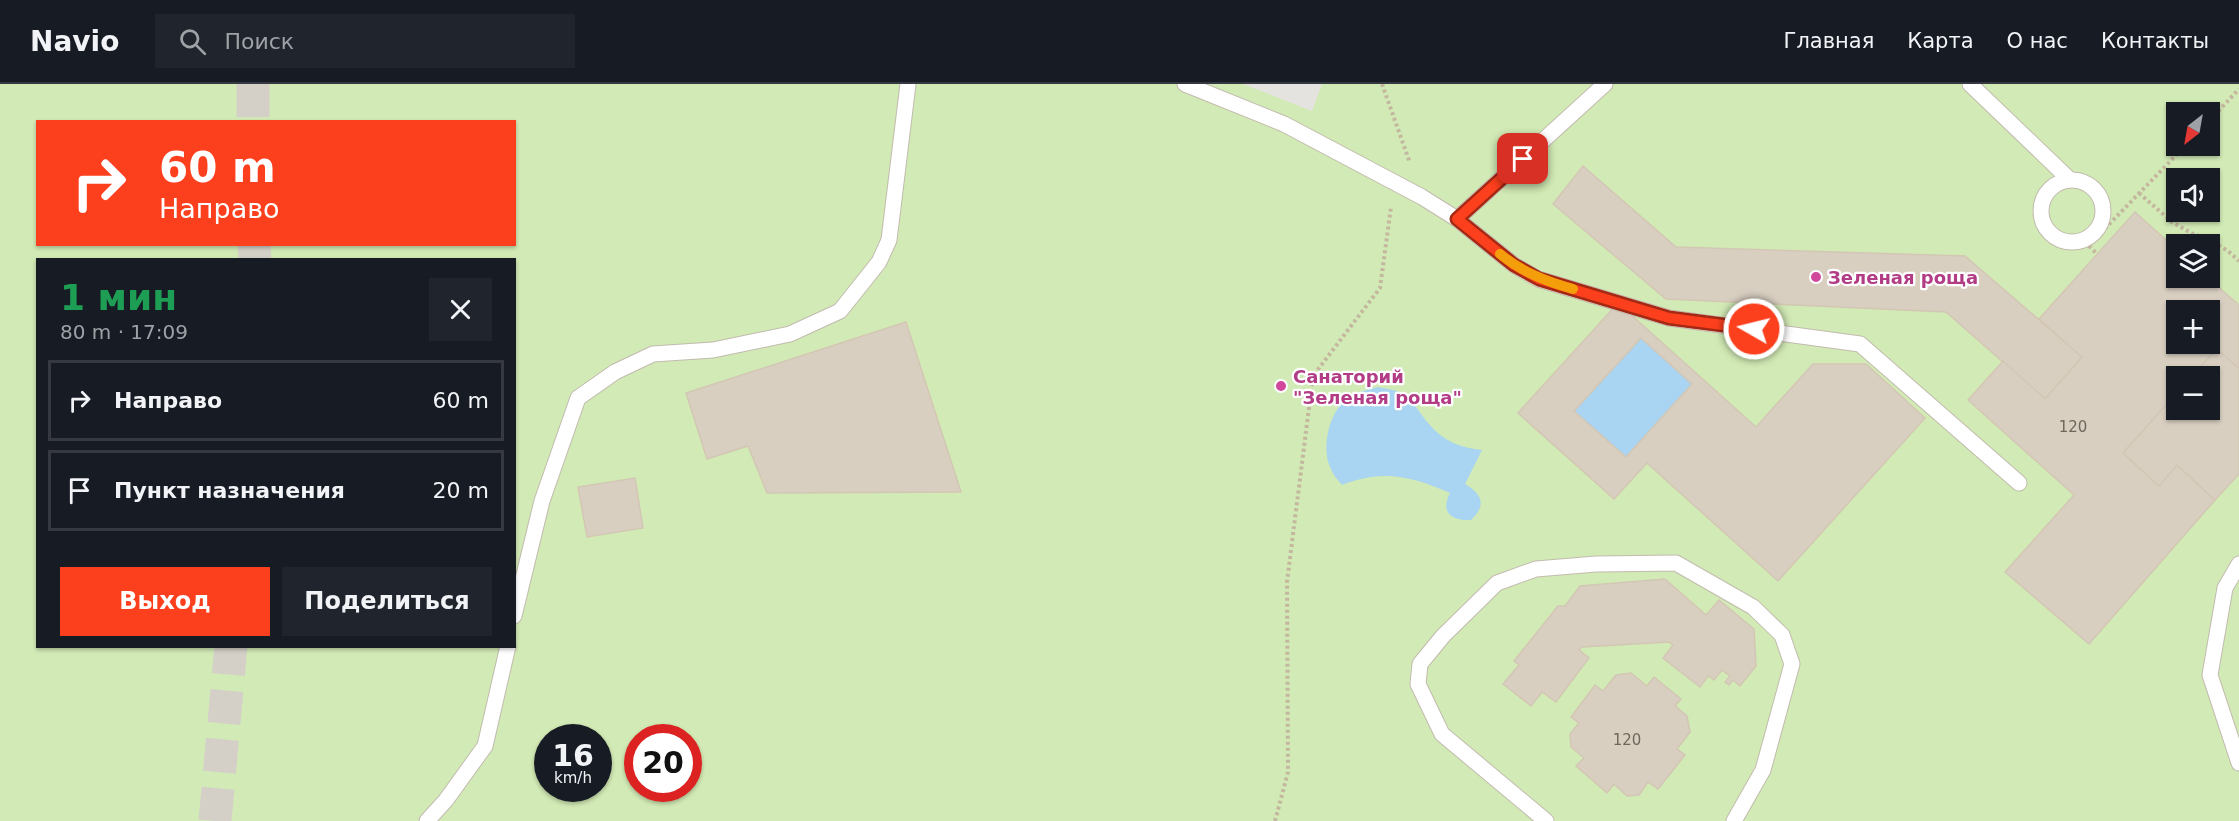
<!DOCTYPE html>
<html lang="ru">
<meta charset="utf-8">
<style>
body{margin:0;font-family:"DejaVu Sans",sans-serif;background:#20242c;color:#f1f3f6;height:100vh;display:flex;flex-direction:column;font-size:22px;white-space:nowrap}
*{box-sizing:border-box;margin:0}
p{font-size:20px;color:#9ea1a6}
.icon{flex:none;width:33px;height:33px;fill:none;stroke:currentColor;stroke-width:2;stroke-linecap:round;stroke-linejoin:round}
.map{position:relative;flex:1;overflow:hidden}
.details{position:absolute;left:36px;top:174px;width:480px;height:390px;display:flex;flex-direction:column;background:#171b24;border-radius:0px;box-shadow:0 2px 4px #0004}
.details>*{flex:none}
.banner{position:absolute;left:36px;top:36px;width:480px;height:126px;border-radius:0px;box-shadow:0 2px 4px #0004;background:#fc3f1d;color:#fff;overflow:hidden}
.needle{width:39px;rotate:211deg}
.buttons{position:absolute;left:2166px;top:18px;display:grid;gap:12px}
.buttons a{display:grid;place-items:center;width:54px;height:54px;border-radius:0px;background:#171b24;box-shadow:0 2px 4px #0004;font-size:30px}
.speed{position:absolute;left:534px;top:640px;display:flex;gap:12px;font-size:30px;font-weight:700;text-align:center}
.speed>*{display:grid;place-content:center;width:78px;height:78px;border-radius:50%;background:#171b24;box-shadow:0 2px 4px #0004;line-height:1}
.speed small{font-size:15px;font-weight:400}
.speed .limit{border:9px solid #d22;background:#fff;color:#111}
.pin{position:absolute;display:grid;place-items:center;width:51px;height:51px;color:#fff;margin:-26px;border-radius:12px;box-shadow:0 3px 9px #0006}
.me{position:absolute;width:66px;margin:-33px;rotate:278deg;stroke-linejoin:round;filter:drop-shadow(0 0 4px #0008)}
.turn{display:flex;align-items:center;gap:21px;height:126px;padding:0 24px;font-size:27px}
.turn .icon{width:78px;height:78px;stroke-width:2.5}
.turn b{display:block;font-size:42px;line-height:51px}
.round{display:grid;place-items:center;flex:none;width:63px;height:63px;border-radius:0px;background:#20242c}
.headline{display:flex;align-items:center;justify-content:space-between;height:102px;padding:0 24px}
h1{font-size:36px;font-weight:700;line-height:45px;color:#1e9e55}
.cta{display:flex;gap:12px;margin-top:auto;padding:12px 24px}
.cta a{flex:1;height:69px;border-radius:0px;background:#fc3f1d;color:#fff;font-size:24px;font-weight:700;line-height:69px;text-align:center}
.cta a+a{background:#20242c;color:#f1f3f6}
ul{padding:0;list-style:none}
li{display:flex;align-items:center;gap:18px;height:81px;margin:0 12px 9px;padding:0 12px;border:3px solid #363941;border-radius:0px}
li div{flex:1}
li b{display:block;font-size:22px}
li em{font-style:normal}
header{display:flex;align-items:center;gap:36px;box-sizing:border-box;height:84px;padding:0 30px;background:#171b24;border-bottom:2px solid #363941}
header strong{font-size:28px}
nav{display:flex;gap:33px;margin-inline-start:auto;font-size:21px}
.search{width:420px;height:54px;background:#20242c;display:flex;align-items:center;gap:15px;box-sizing:border-box;padding:0 21px;border-radius:0px;color:#9ea1a6;font-size:22px}
.map>svg:first-child{display:block}
.green{fill:#d2eab5;fill-rule:evenodd}
.parking{fill:#e5e3e0}
.water{fill:#a9d4f2}
.building{fill:#d8cfc1;stroke:#d3c7b4;stroke-width:1.5;fill-rule:evenodd}
.lines{fill:none;stroke-linecap:round;stroke-linejoin:round}
.highway-tunnel{stroke:#d4d0c8;stroke-width:33;stroke-dasharray:33 16;stroke-linecap:butt}
.lane-casing{stroke:#c2bbae;stroke-width:17}
.path{stroke:#c4b79f;stroke-width:4;stroke-dasharray:3 3;stroke-linecap:butt}
.lane{stroke:#fff;stroke-width:15}
.route-casing{stroke:#a42913;stroke-width:15}
.route{stroke:#fc3f1d;stroke-width:10}
.slow{stroke:#f59e0b;stroke-width:10}
.hotel-dot{fill:#d1479c;stroke:#fff;stroke-width:2}
.labels{text-anchor:middle;dominant-baseline:central;stroke-width:4.5;stroke-linejoin:round;paint-order:stroke}
.number-label{font-size:15px;fill:#6e675b}
.hotel-label{font-size:18px;font-weight:bold;fill:#b23c85;stroke:#fff;text-anchor:start}
</style>
<header>
<strong>Navio</strong>
<div class="search"><svg class="icon" aria-label="search" viewBox="0 0 24 24"><circle cx="10" cy="10" r="6"/><path d="M15 15l6 6"/></svg>Поиск</div>
<nav><a>Главная</a><a>Карта</a><a>О нас</a><a>Контакты</a></nav>
</header>
<div class="map">
<svg width="2239" height="737" viewBox="0 0 2239 737">
<rect width="100%" height="100%" fill="#f6f3ec"/>
<path class="green" d="M0,0H2239V737H0ZM2176,28H2210V62H2176ZM38,38H514V160H38ZM2176,94H2210V128H2176ZM2176,160H2210V194H2176ZM38,176H514V562H38ZM2176,226H2210V260H2176ZM2176,292H2210V326H2176ZM548,654H598V705H548ZM638,654H688V705H638Z"/>
<path class="parking" d="M1243,0H1322L1312,27Z"/>
<g class="water">
<path d="M1641,254L1692,300L1626,373L1574,327Z"/>
<path d="M1378,303C1385,305 1394,305 1401,309C1415,318 1419,329 1429,340C1443,357 1461,364 1482,366L1465,400C1482,410 1487,421 1471,436C1451,437 1440,428 1450,409C1411,392 1382,385 1342,401C1338,396 1333,391 1331,385C1321,366 1328,333 1343,318C1352,309 1366,306 1378,303Z"/>
</g>
<g class="building">
<path d="M1583,82L1676,163L1965,172L2082,273L2045,315L1946,228L1666,215L1553,120Z"/>
<path d="M2135,128L2176,165V194H2208L2239,221V285L2217,265L2192,292H2176V310L2123,369L2159,402L2177,381L2215,416L2089,560L2005,488L2074,411L1968,316L2003,277L2045,315L2082,273L2039,235ZM2176,226H2210V260H2176Z"/>
<path d="M1618,219L1756,343L1813,280H1866L1925,334L1778,497L1647,379L1614,415L1518,329ZM1641,254L1692,300L1626,373L1574,327Z"/>
<path d="M906,238L961,408L767,409L748,362L707,375L686,309Z"/>
<path d="M2217,265L2239,285V390L2215,416L2177,381L2159,402L2123,369L2176,310V326H2210V292H2192Z"/>
<path d="M635,394L643,444L587,453L578,403Z"/>
<path d="M1665,495L1706,531L1719,516L1754,545L1756,582L1740,602L1733,596L1729,601L1725,598L1730,592L1722,586L1714,596L1708,592L1700,603L1663,574L1673,561L1669,558L1582,563L1579,566L1589,574L1556,618L1542,608L1531,622L1503,600L1519,581L1514,577L1558,522H1565L1580,502Z"/>
<path d="M1631,589L1647,602L1654,593L1681,615L1675,622L1687,632L1690,648L1677,665L1685,671L1658,705L1648,698L1639,711L1627,712L1614,700L1607,709L1576,682L1584,674L1571,663L1570,650L1579,639L1571,633L1595,601L1603,607L1616,591Z"/>
</g>
<g class="lines">
<g class="highway-tunnel">
<path d="M253,0V38"/>
<path d="M254,160L255,176"/>
<path d="M215,737L231,562"/>
</g>
<g class="lane-casing">
<g id="lane">
<path d="M1185,0L1284,40L1422,113L1457,135L1514,181L1538,195L1669,234L1860,260L2019,399"/>
<path d="M1970,0L2070,96"/>
<circle cx="2072" cy="127" r="31"/>
<path d="M1457,135L1605,0"/>
<path d="M2239,480L2225,504L2210,591L2239,679"/>
<path d="M514,532L542,417L578,314L615,288L653,270L713,266L790,250L840,227L879,178L889,156L908,0"/>
<path d="M427,737L446,716L485,662L508,562"/>
<path d="M1546,737L1442,650L1418,600L1420,580L1443,552L1497,499L1536,485L1596,480L1676,479L1753,523L1782,551L1792,580L1763,686L1734,737"/>
</g>
</g>
<g class="path">
<path d="M1382,0L1410,79"/>
<path d="M2210,36L2239,5"/>
<path d="M2139,109L2172,138L2193,150L2208,155L2228,167L2239,177"/>
<path d="M2088,162L2185,62"/>
<path d="M2089,162L2097,170"/>
<path d="M1275,737L1288,688L1287,498L1313,292L1380,204L1391,123"/>
</g>
<use href="#lane" class="lane"/>
</g>
<g class="lines">
<g class="route-casing">
<path id="route" d="M1523,75L1457,135L1514,181L1539,195L1669,234L1754,245"/>
</g>
<use href="#route" class="route"/>
<path class="slow" d="M1500,170C1522,188 1545,197 1573,205"/>
</g>
<g class="hotel-dot">
<circle cx="1816" cy="193" r="6"/>
<circle cx="1281" cy="302" r="6"/>
</g>
<g class="labels">
<g class="number-label">
<text x="2073" y="343">120</text>
<text x="1627" y="656">120</text>
</g>
<g class="hotel-label">
<text x="1828" y="193">Зеленая роща</text>
<text x="1293" y="292">Санаторий<tspan x="1293" dy="21">"Зеленая роща"</tspan></text>
</g>
</g>
</svg>
<div class="buttons">
<a><svg class="needle" viewBox="-14 -14 28 28"><path d="M0-13l5 13h-10z" fill="#e53935"/><path d="M0 13l5-13h-10z" fill="#9ea1a6"/></svg></a>
<a><svg class="icon" aria-label="sound" viewBox="0 0 24 24"><path d="M4 9h4l5-4v14l-5-4H4zM17 9q2 3 0 6"/></svg></a>
<a><svg class="icon" aria-label="layers" viewBox="0 0 24 24"><path d="M12 4l9 5-9 5-9-5zM3 14l9 5 9-5"/></svg></a>
<a>+</a>
<a>−</a>
</div>
<div class="speed"><div>16<small>km/h</small></div><div class="limit">20</div></div>
<div class="pin" style="left:1523px;top:75px;background:#d93025"><svg class="icon" aria-label="arrive" viewBox="0 0 24 24"><path d="M6 21V4h12l-3 4 3 4H6"/></svg></div>
<svg class="me" style="left:1754px;top:245px" viewBox="-20 -20 40 40"><circle r="17" fill="#fc3f1d" stroke="#fff" stroke-width="3"/><path d="M0-11L8 9 0 5-8 9z" fill="#fff"/></svg>
<div class="banner">
<div class="turn"><svg class="icon" aria-label="right" viewBox="0 0 24 24"><path d="M7 20v-9h11M14 6l5 5-5 5"/></svg><div><b>60 m</b>Направо</div></div>
</div>
<section class="details">
<div class="headline"><div><h1>1 мин</h1><p>80 m · 17:09</p></div><a class="round"><svg class="icon" aria-label="close" viewBox="0 0 24 24"><path d="M6 6l12 12M18 6L6 18"/></svg></a></div>
<ul>
<li><svg class="icon" aria-label="right" viewBox="0 0 24 24"><path d="M7 20v-9h11M14 6l5 5-5 5"/></svg><div><b>Направо</b></div><em>60 m</em></li>
<li><svg class="icon" aria-label="arrive" viewBox="0 0 24 24"><path d="M6 21V4h12l-3 4 3 4H6"/></svg><div><b>Пункт назначения</b></div><em>20 m</em></li>
</ul>
<div class="cta"><a>Выход</a><a>Поделиться</a></div>
</section>
</div>
